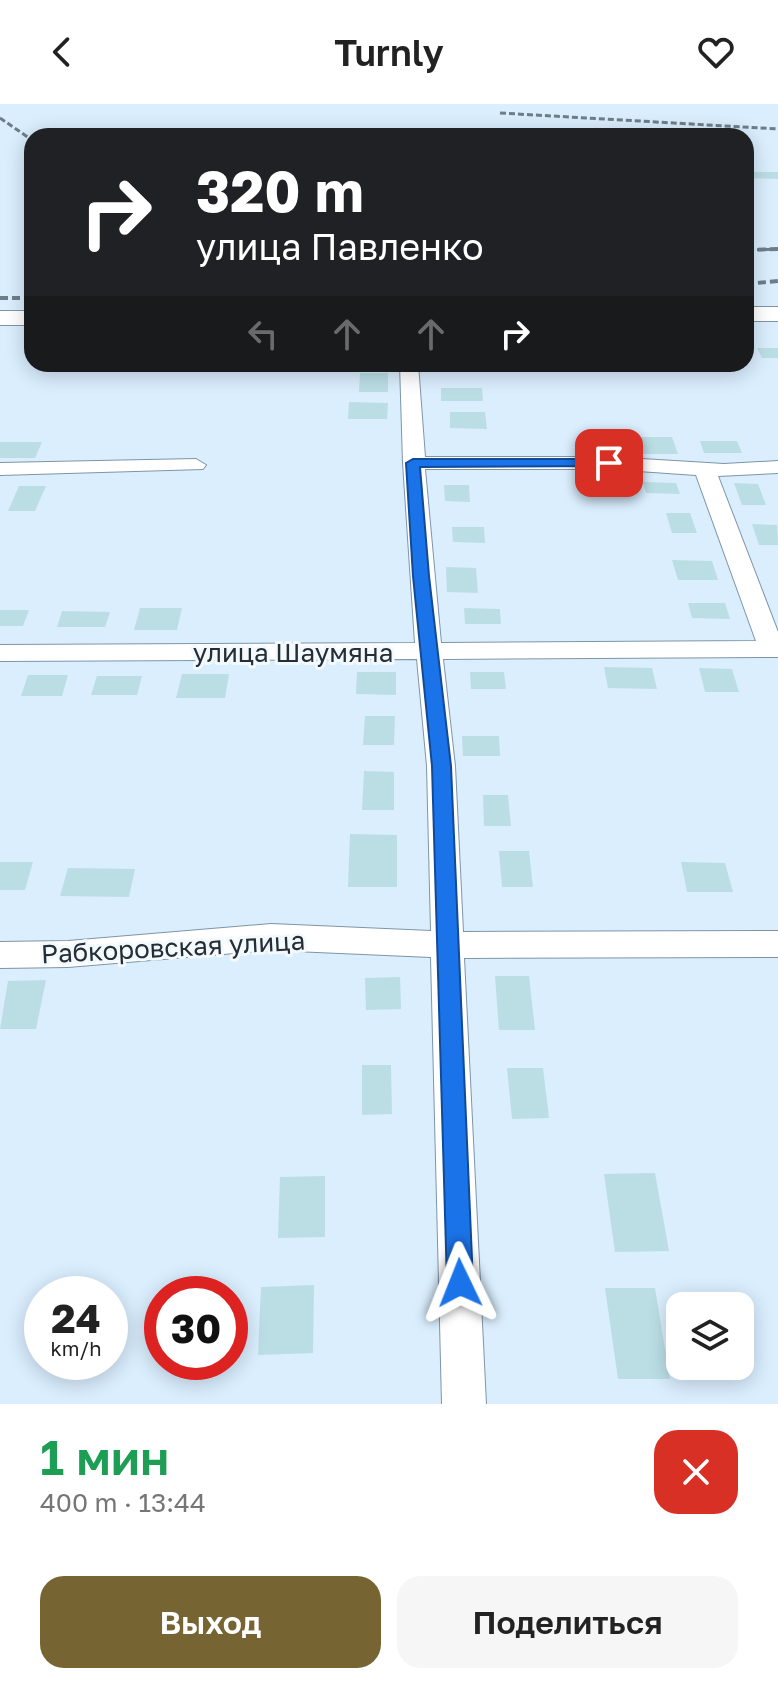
<!DOCTYPE html>
<html lang="ru">
<meta charset="utf-8">
<style>
body{margin:0;font-family:"Golos Text",sans-serif;background:#f6f6f6;color:#222;height:100vh;display:flex;flex-direction:column;font-size:30px;white-space:nowrap}
*{box-sizing:border-box;margin:0}
p{font-size:26px;color:#767676}
.icon{flex:none;width:44px;height:44px;fill:none;stroke:currentColor;stroke-width:2;stroke-linecap:round;stroke-linejoin:round}
.map{position:relative;height:1300px;overflow:hidden}
.drawer{display:flex;flex-direction:column;background:#fff;flex:1}
.drawer>*{flex:none}
.hud{position:absolute;left:24px;top:24px;width:730px;height:244px;border-radius:24px;box-shadow:0 4px 20px #0003;background:#202124;color:#fff;overflow:hidden}
.fabs{position:absolute;left:666px;top:1188px;display:grid;gap:16px}
.fabs a{display:grid;place-items:center;width:88px;height:88px;border-radius:16px;background:#fff;box-shadow:0 4px 20px #0003;font-size:40px}
.speed{position:absolute;left:24px;top:1172px;display:flex;gap:16px;font-size:40px;font-weight:700;text-align:center}
.speed>*{display:grid;place-content:center;width:104px;height:104px;border-radius:50%;background:#fff;box-shadow:0 4px 20px #0003;line-height:1}
.speed small{font-size:20px;font-weight:400}
.speed .limit{border:12px solid #d22;background:#fff;color:#111}
.pin{position:absolute;display:grid;place-items:center;width:68px;height:68px;color:#fff;margin:-34px;border-radius:16px;box-shadow:0 4px 12px #0006}
.me{position:absolute;width:88px;margin:-44px;rotate:358deg;stroke-linejoin:round;filter:drop-shadow(0 0 6px #0008)}
.turn{display:flex;align-items:center;gap:28px;height:168px;padding:0 40px;font-size:36px}
.turn .icon{width:104px;height:104px;stroke-width:2.5}
.turn b{display:block;font-size:56px;line-height:68px}
.lanes{display:flex;align-items:center;height:76px;padding:0 40px;background:#0003;justify-content:center;gap:40px;direction:ltr}
.lanes .off{opacity:.35}
.round{display:grid;place-items:center;flex:none;width:84px;height:84px;border-radius:24px;background:#f6f6f6}
.overview{display:flex;align-items:center;justify-content:space-between;height:136px;padding:0 40px}
h1{font-size:48px;font-weight:600;line-height:60px;color:#1e9e55}
.button{display:flex;gap:16px;margin-top:auto;padding:16px 40px}
.button a{flex:1;height:92px;border-radius:24px;background:#766432;color:#fff;font-size:32px;font-weight:600;line-height:92px;text-align:center}
.button a+a{background:#f6f6f6;color:#222}
header{display:flex;justify-content:space-between;align-items:center;height:104px;padding:0 40px;background:#fff;font-size:36px;font-weight:600}
.map>svg:first-child{display:block}
.building{fill:#bbdee5}
.lines{fill:none;stroke-linecap:round;stroke-linejoin:round}
.minor-casing{stroke:#7e95a8;stroke-width:2}
.major-casing{stroke:#7e95a8;stroke-width:2}
.minor{fill:#fff;fill-rule:evenodd}
.major{fill:#fff;fill-rule:evenodd}
.rail-far1{stroke:#6f7d88;stroke-width:3;stroke-dasharray:6 3;stroke-linecap:butt}
.rail{stroke:#6f7d88;stroke-width:4;stroke-dasharray:8 4;stroke-linecap:butt}
.route{fill:#1a73e8;stroke:#114b97;stroke-width:2}
.labels{text-anchor:middle;dominant-baseline:central;stroke-width:6;stroke-linejoin:round;paint-order:stroke}
.street-label{font-size:26px;fill:#242e36;stroke:#f4f9fd}
</style>
<header><svg class="icon" aria-label="back" viewBox="0 0 24 24"><path d="M15 5l-7 7 7 7"/></svg>Turnly<svg class="icon" aria-label="heart" viewBox="0 0 24 24"><path d="M12 20l-8-8c-3-5 5-10 8-4 3-6 11-1 8 4z"/></svg></header>
<div class="map">
<svg width="778" height="1300" viewBox="0 0 778 1300">
<rect width="100%" height="100%" fill="#daeefe"/>
<g class="building">
<path d="M746,68H778V75L746,74Z"/>
<path d="M757,244H778V254H762Z"/>
<path d="M360,269H388V288H359Z"/>
<path d="M441,284H482L483,297H441Z"/>
<path d="M349,298L388,299L387,315H348Z"/>
<path d="M450,308H485L487,325L450,324Z"/>
<path d="M638,333H672L678,350H643Z"/>
<path d="M700,337H737L742,349H704Z"/>
<path d="M0,338H42L35,354H0Z"/>
<path d="M643,378L676,379L680,390L646,389Z"/>
<path d="M734,379L758,380L766,401H742Z"/>
<path d="M444,381H469L470,398L445,397Z"/>
<path d="M19,382H46L35,407H8Z"/>
<path d="M666,409H690L697,429H672Z"/>
<path d="M752,420L777,421L778,441H759Z"/>
<path d="M452,423H484L485,439L453,438Z"/>
<path d="M672,456L712,457L718,476H678Z"/>
<path d="M446,463L476,464L478,489L447,488Z"/>
<path d="M688,499H725L730,515L692,514Z"/>
<path d="M140,504H182L177,526H134Z"/>
<path d="M464,504L500,505L501,520H465Z"/>
<path d="M0,506H29L23,522H0Z"/>
<path d="M62,507L110,508L105,523H57Z"/>
<path d="M604,563L652,564L657,585L608,584Z"/>
<path d="M699,564L732,565L739,588H705Z"/>
<path d="M357,568H396V591L356,590Z"/>
<path d="M470,568H504L506,585H471Z"/>
<path d="M182,570H229L225,594H176Z"/>
<path d="M28,571H68L62,592H21Z"/>
<path d="M97,572H142L137,591H91Z"/>
<path d="M365,612H395L394,641H363Z"/>
<path d="M462,632H499L500,652H463Z"/>
<path d="M364,667L394,668V706H362Z"/>
<path d="M483,691H508L511,722H484Z"/>
<path d="M350,730L397,731V783H348Z"/>
<path d="M499,747H529L533,783H502Z"/>
<path d="M0,758H33L25,786H0Z"/>
<path d="M681,758L725,759L733,788H687Z"/>
<path d="M68,764L135,765L129,793L60,792Z"/>
<path d="M495,872H529L535,926H499Z"/>
<path d="M400,873L401,905L366,906L365,874Z"/>
<path d="M46,876L36,925H0L8,877Z"/>
<path d="M362,961H391L392,1010L362,1011Z"/>
<path d="M507,964H543L549,1014L512,1015Z"/>
<path d="M655,1069L669,1147L615,1148L604,1070Z"/>
<path d="M325,1072V1133L278,1134L280,1073Z"/>
<path d="M314,1181L313,1249L258,1251L261,1183Z"/>
<path d="M605,1184H655L670,1275H618Z"/>
</g>
<g class="lines">
<g class="minor-casing">
<g id="minor">
<path d="M400,260H418L425,353H609L724,360L778,357V369L718,372L778,528V553L443,555L455,662L463,828L778,827V853L464,854L486,1300H442L431,853L271,846L68,863L0,864V838L68,837L271,820L431,827L427,662L417,555L0,557V541L415,539L403,359ZM425,365H609L696,371L756,537L441,539Z"/>
<path d="M196,355L206,361L203,365L0,371V359Z"/>
</g>
</g>
<g class="major-casing">
<g id="major">
<rect x="746" y="203" width="32" height="14"/>
<rect x="0" y="207" width="32" height="14"/>
</g>
</g>
<use href="#minor" class="minor"/>
<use href="#major" class="major"/>
<g class="rail-far1">
<path d="M500,9L778,25"/>
<path d="M0,14L32,36"/>
<path d="M748,146L778,145"/>
</g>
<g class="rail">
<path d="M746,146L778,145"/>
<path d="M746,180L778,177"/>
<path d="M0,194H32"/>
</g>
</g>
<path class="route" d="M609,355L614,356V362L420,363L429,472L451,662L473,1179L469,1188L460,1192L451,1188L447,1179L432,662L413,472L406,359L413,355Z"/>
<g class="labels">
<g class="street-label">
<text x="293" y="548">улица Шаумяна</text>
<text transform="translate(173 843) rotate(-3)">Рабкоровская улица</text>
</g>
</g>
</svg>
<div class="fabs">
<a><svg class="icon" aria-label="layers" viewBox="0 0 24 24"><path d="M12 4l9 5-9 5-9-5zM3 14l9 5 9-5"/></svg></a>
</div>
<div class="speed"><div>24<small>km/h</small></div><div class="limit">30</div></div>
<div class="pin" style="left:609px;top:359px;background:#d93025"><svg class="icon" aria-label="arrive" viewBox="0 0 24 24"><path d="M6 21V4h12l-3 4 3 4H6"/></svg></div>
<svg class="me" style="left:460px;top:1179px" viewBox="-20 -20 40 40"><path d="M0-17L14 15 0 8-14 15z" fill="#1a73e8" stroke="#fff" stroke-width="4"/></svg>
<div class="hud">
<div class="turn"><svg class="icon" aria-label="right" viewBox="0 0 24 24"><path d="M7 20v-9h11M14 6l5 5-5 5"/></svg><div><b>320 m</b>улица Павленко</div></div>
<div class="lanes"><svg class="icon off" aria-label="left" viewBox="0 0 24 24"><path d="M17 20v-9H6M10 6l-5 5 5 5"/></svg><svg class="icon off" aria-label="ahead" viewBox="0 0 24 24"><path d="M12 20V5M6 11l6-6 6 6"/></svg><svg class="icon off" aria-label="ahead" viewBox="0 0 24 24"><path d="M12 20V5M6 11l6-6 6 6"/></svg><svg class="icon" aria-label="right" viewBox="0 0 24 24"><path d="M7 20v-9h11M14 6l5 5-5 5"/></svg></div>
</div>
</div>
<section class="drawer">
<div class="overview"><div><h1>1 мин</h1><p>400 m · 13:44</p></div><a class="round" style="background:#d93025;color:#fff"><svg class="icon" aria-label="close" viewBox="0 0 24 24"><path d="M6 6l12 12M18 6L6 18"/></svg></a></div>
<div class="button"><a>Выход</a><a>Поделиться</a></div>
</section>
